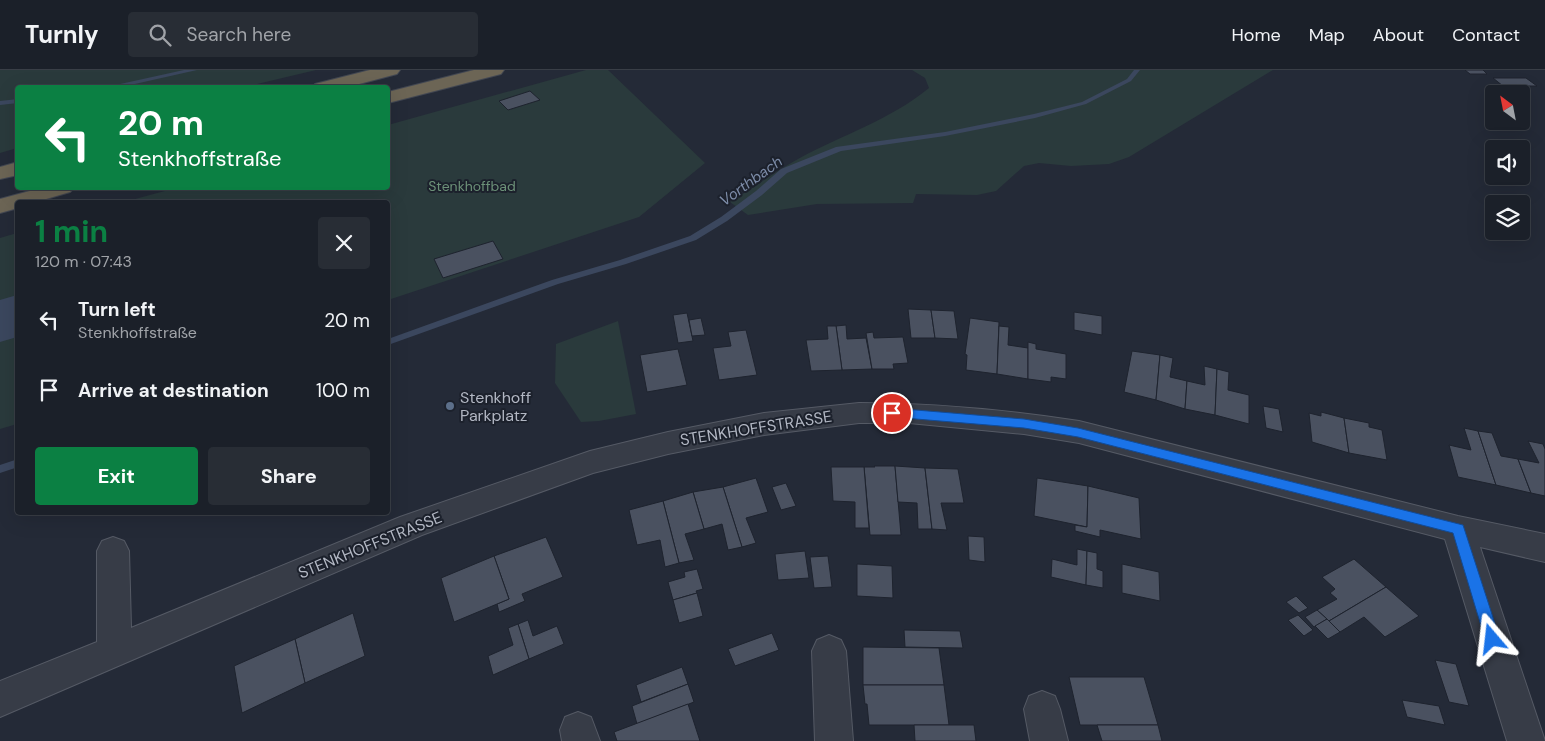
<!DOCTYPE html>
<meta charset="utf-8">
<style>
body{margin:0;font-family:"DM Sans",sans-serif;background:#282d35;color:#f1f3f6;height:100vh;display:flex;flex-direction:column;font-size:19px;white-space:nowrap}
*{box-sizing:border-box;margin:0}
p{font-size:16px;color:#a0a3a8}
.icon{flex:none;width:28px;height:28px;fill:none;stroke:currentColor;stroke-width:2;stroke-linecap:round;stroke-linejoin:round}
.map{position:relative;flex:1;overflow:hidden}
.panel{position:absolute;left:15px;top:130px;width:375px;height:315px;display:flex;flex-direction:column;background:#1b2029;border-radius:5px;box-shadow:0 5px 20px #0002,0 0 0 1px #393e46}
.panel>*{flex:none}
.top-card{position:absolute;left:15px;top:15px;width:375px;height:105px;border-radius:5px;box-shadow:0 5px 20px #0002,0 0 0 1px #393e46;background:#0b8043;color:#fff;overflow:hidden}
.needle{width:32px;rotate:328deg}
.fabs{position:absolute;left:1485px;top:15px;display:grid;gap:10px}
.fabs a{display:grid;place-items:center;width:45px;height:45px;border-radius:5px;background:#1b2029;box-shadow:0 5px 20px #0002,0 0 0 1px #393e46;font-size:25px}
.pin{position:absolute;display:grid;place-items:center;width:42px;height:42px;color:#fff;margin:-21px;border:2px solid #fff;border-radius:50%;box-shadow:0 1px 5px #0007}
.me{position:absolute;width:55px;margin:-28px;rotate:343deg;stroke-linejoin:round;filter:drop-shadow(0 0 4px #0008)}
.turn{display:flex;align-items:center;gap:18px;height:105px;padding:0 20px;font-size:22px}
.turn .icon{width:65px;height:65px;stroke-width:2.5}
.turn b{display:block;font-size:35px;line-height:42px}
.round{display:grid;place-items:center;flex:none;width:52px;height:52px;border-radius:5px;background:#282d35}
.head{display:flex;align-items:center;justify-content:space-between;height:85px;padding:0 20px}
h1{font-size:30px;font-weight:700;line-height:38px;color:#0b8043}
.primary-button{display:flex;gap:10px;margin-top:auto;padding:10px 20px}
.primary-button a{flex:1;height:58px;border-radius:5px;background:#0b8043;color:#fff;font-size:20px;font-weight:700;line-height:58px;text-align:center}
.primary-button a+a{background:#282d35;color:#f1f3f6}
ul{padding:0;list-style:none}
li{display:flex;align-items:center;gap:15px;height:70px;padding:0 20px}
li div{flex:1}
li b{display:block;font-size:19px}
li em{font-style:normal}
header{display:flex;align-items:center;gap:30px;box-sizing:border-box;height:70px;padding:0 25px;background:#1b2029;border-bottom:1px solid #393e46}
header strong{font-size:24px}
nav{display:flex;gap:28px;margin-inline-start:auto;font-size:18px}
.search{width:350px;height:45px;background:#282d35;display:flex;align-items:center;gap:12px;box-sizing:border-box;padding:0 18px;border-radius:5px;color:#a0a3a8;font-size:19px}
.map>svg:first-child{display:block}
.green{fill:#2a3a3c}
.water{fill:#3b475e}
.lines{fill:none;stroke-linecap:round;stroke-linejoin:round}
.stream{fill:#3b475e;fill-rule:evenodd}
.building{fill:#4a5160;stroke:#1e232e}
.minor-casing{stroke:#555a65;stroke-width:2}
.highway-casing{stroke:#424752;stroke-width:2}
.minor{fill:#373c47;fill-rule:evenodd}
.highway{fill:#6c6555;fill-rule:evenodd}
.route{fill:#1a73e8;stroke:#114b97}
.service-dot{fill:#5c6f8a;stroke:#1c212c;stroke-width:2}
.labels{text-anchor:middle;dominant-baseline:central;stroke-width:4;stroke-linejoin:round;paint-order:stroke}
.far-park-label{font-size:14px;fill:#6c9178;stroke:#1c212c}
.far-water-label{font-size:15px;font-style:italic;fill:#7d8ca8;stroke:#1c212c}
.poi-label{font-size:16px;fill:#b2b7c3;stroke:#1c212c;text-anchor:start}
.street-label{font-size:16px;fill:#b2b7c3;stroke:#1c212c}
</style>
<header>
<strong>Turnly</strong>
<div class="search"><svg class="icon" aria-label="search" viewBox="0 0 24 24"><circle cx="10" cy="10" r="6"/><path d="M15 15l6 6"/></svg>Search here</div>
<nav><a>Home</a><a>Map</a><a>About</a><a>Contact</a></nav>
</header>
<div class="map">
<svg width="1545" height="671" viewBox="0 0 1545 671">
<rect width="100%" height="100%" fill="#242a37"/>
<g class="green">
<path d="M0,0H316L245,17L18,18L17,78L0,83Z"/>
<path d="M586,0H608L705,93L639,147L388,230V132H124L176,118H388V55Z"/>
<path d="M912,0H1273L1129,87L1109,94L1071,96L1039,93L1024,96L996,121L977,125L916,124L913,133L817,134L748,145L730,132C753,118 775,102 798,89C842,65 890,50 929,18L925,8Z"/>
<path d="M17,163V354L0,359V168Z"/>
<path d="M618,251L636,344L599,351L581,352L555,313L556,274Z"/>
</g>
<path class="water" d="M17,225V267L0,272V230Z"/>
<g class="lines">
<g class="stream">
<path d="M184,0H197L117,18H102Z"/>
<path d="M1134,0H1140L1131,11L1086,34L1035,48L945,66L841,81L787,103L762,125L727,151L696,170L626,194L558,214L388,275V269L552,210L620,190L690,166L721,147L756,121L781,99L836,77L945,62L1034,44L1082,32L1127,9Z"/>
<path d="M18,29V33L0,35V31Z"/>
<path d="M18,389V397L0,403V395Z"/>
</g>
</g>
<g class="building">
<path d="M1465,0H1483L1487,4H1470Z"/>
<path d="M1493,8H1526L1537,16H1503Z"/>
<path d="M530,21L540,30L508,40L499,31Z"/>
<path d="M493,171L503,189L443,208L434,189Z"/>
<path d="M908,239L931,240L935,268H911Z"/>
<path d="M931,240L954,241L958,269L935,268Z"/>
<path d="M1074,242L1102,246V265L1074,260Z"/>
<path d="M687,243L693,271L678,273L673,245Z"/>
<path d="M701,248L705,265L692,266L689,250Z"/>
<path d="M970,248L999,252L997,304L966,300L967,285L965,284Z"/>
<path d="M846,255L847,269L866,268L872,299L842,300L836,256Z"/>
<path d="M827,256H836L842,300L811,301L806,270L828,269Z"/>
<path d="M999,256L1009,257L1008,275L1028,278V309L997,304Z"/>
<path d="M746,260L757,305L719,310L713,278L731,276L728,262Z"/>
<path d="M873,262L874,268L903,267L908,293L893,294L894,299H872L866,263Z"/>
<path d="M1028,272L1036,274V279L1066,284V309L1051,307V312L1028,309Z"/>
<path d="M678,279L687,315L647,322L640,285Z"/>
<path d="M1132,281L1160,285L1156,330L1124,322Z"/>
<path d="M1160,285L1173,288L1170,307L1187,311L1185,339L1156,330Z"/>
<path d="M1204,296L1217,299L1215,345L1185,339L1187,311L1205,315Z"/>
<path d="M1217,299L1229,302L1228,320L1249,325V354L1215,345Z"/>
<path d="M1263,336L1279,339L1283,362L1266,358Z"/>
<path d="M1321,342L1344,348L1349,383L1312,372L1309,343L1321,346Z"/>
<path d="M1344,348L1369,353V357L1382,360L1387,390L1349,383Z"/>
<path d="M1464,358L1478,361L1496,415L1458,407L1449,375L1471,380Z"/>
<path d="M1478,361L1492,363L1501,386L1518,389L1531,423L1496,415Z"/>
<path d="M1528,371L1543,374L1545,379V426L1531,423L1518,389L1539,393Z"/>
<path d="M874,396H895L901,465H870L864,397H875Z"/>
<path d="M895,396L925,398L932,459H918L917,433L898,432Z"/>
<path d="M831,397H864L869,458H855V432L833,431Z"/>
<path d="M925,398L958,399L964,433H941L947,460L932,459Z"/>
<path d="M756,408L768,442L746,448L756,473L742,477L723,417Z"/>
<path d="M1037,408L1088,416L1087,457L1034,446Z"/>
<path d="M786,413L796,436L781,440L772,417Z"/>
<path d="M1088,416L1139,428L1141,469L1100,460V467L1075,461V455L1087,457Z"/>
<path d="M723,417L742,477L728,480L722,454L704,459L693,422Z"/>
<path d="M693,422L704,459L685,464L694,490L679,493L663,431Z"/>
<path d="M663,431L679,493L665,497L660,470L637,475L629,440Z"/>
<path d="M968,466L984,467L985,492L969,490Z"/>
<path d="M546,467L563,507L522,524L525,531L499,542L497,534L509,529L494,486Z"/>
<path d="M1077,479L1087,481L1086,515L1051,507L1052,489L1077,495Z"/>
<path d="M805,481L809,508L778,510L775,484Z"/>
<path d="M1087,481L1097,483V499L1103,501V518L1086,515Z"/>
<path d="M494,486L509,529L454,552L441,508Z"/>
<path d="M828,486L832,517L814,518L810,487Z"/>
<path d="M1354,489L1386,517L1329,551L1317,540L1337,529L1330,523L1335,519L1322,507Z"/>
<path d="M857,494L892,496L893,528L857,526Z"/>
<path d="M1122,494L1159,502L1160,531L1122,523Z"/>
<path d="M697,499L703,519L696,521L697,523L673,530L668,512L685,507L684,502Z"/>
<path d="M1386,517L1419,546L1385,567L1364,547L1340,562L1329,551Z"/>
<path d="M697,523L703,546L679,553L673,530Z"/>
<path d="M1296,526L1308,538L1299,543L1286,532Z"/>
<path d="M1317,540L1327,549L1314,557L1305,547Z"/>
<path d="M353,543L365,586L305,613L295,569Z"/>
<path d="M1298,545L1313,560L1304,566L1288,550Z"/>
<path d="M1327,549L1340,562L1328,569L1315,556Z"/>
<path d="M528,550L533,566L557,556L564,574L529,589L518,554Z"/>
<path d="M518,554L529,589L493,605L488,586L513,575L508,558Z"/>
<path d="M904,560L960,561L963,578L905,577Z"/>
<path d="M772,563L779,580L735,596L728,579Z"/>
<path d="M295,569L305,613L242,643L234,596Z"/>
<path d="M863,577L939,578L944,615H863Z"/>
<path d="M1435,590L1456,594L1469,636L1449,632Z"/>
<path d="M682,597L688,614L641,632L636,615Z"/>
<path d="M1069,607H1144L1158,655H1080Z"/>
<path d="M688,614L694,632L637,654L632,636Z"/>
<path d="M863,615H944L949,655H869L867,634H865Z"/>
<path d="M1402,630L1439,636L1445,655L1407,647Z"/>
<path d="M688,634L700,671H617L614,662Z"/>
<path d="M914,655H974L976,671H915Z"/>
<path d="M1097,655H1158L1162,671H1102Z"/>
</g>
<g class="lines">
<g class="minor-casing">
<g id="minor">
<path d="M859,333C933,333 1006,340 1079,351L1458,446L1545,464V492L1480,477L1545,671H1507L1445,469L1079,373L1024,364L909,353H859L764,365L668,384L593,403L422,465L0,647V611L97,572V481L102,471L113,467L124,471L129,481L131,558L400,447L590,381L668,362L764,343Z"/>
<path d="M829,565L841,570L846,581L853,671H815L812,581L817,570Z"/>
<path d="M1042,621L1055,626L1060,639L1068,671H1030L1024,639L1029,626Z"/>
<path d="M578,642L591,647L600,671H562L560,660L565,647Z"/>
</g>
</g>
<g class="highway-casing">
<g id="highway">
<path d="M370,0H400L397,4L344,18H312L315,14Z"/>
<path d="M474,0H504L501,4L388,33V22Z"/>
<path d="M18,92V105L0,109V97Z"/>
<path d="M41,118H74L70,122L36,132H18V138L0,143V129Z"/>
</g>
</g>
<use href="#minor" class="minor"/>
<use href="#highway" class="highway"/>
</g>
<path class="route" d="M892,338L1024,349L1078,358L1463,455L1500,569L1498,574L1492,575L1487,574L1485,569L1453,463L1078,367L1024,358L892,347L886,343Z"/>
<circle class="service-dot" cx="450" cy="336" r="5"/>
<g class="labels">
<g class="far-park-label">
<text x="472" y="116">Stenkhoffbad</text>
</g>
<g class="far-water-label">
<text transform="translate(751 111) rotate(-36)">Vorthbach</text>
</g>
<g class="poi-label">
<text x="460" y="327">Stenkhoff<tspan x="460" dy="18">Parkplatz</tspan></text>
</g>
<g class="street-label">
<text transform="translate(756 358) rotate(-9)">STENKHOFFSTRASSE</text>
<text transform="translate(370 475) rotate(-22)">STENKHOFFSTRASSE</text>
</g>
</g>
</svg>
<div class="fabs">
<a><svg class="needle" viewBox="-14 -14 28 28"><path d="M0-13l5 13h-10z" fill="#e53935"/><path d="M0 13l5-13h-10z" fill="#a0a3a8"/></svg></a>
<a><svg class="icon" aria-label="sound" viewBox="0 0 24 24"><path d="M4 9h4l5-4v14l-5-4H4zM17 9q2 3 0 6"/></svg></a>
<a><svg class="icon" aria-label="layers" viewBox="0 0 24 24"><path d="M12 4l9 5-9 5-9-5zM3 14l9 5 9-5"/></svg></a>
</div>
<div class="pin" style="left:892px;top:343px;background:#d93025"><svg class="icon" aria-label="arrive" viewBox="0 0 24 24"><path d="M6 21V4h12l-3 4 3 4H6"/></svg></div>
<svg class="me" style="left:1492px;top:569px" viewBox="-20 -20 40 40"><path d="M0-17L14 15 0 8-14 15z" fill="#1a73e8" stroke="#fff" stroke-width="4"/></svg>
<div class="top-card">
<div class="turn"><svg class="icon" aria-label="left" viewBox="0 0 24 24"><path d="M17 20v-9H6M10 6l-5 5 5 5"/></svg><div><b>20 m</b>Stenkhoffstraße</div></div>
</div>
<section class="panel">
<div class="head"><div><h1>1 min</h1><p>120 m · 07:43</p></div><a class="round"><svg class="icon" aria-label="close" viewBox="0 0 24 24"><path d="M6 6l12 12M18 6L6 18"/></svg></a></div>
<ul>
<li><svg class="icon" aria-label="left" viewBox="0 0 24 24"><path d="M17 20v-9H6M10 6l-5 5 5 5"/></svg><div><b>Turn left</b><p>Stenkhoffstraße</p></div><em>20 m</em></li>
<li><svg class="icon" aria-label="arrive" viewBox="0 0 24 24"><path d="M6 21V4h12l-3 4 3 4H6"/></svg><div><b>Arrive at destination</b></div><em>100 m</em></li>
</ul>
<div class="primary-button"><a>Exit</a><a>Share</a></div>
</section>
</div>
